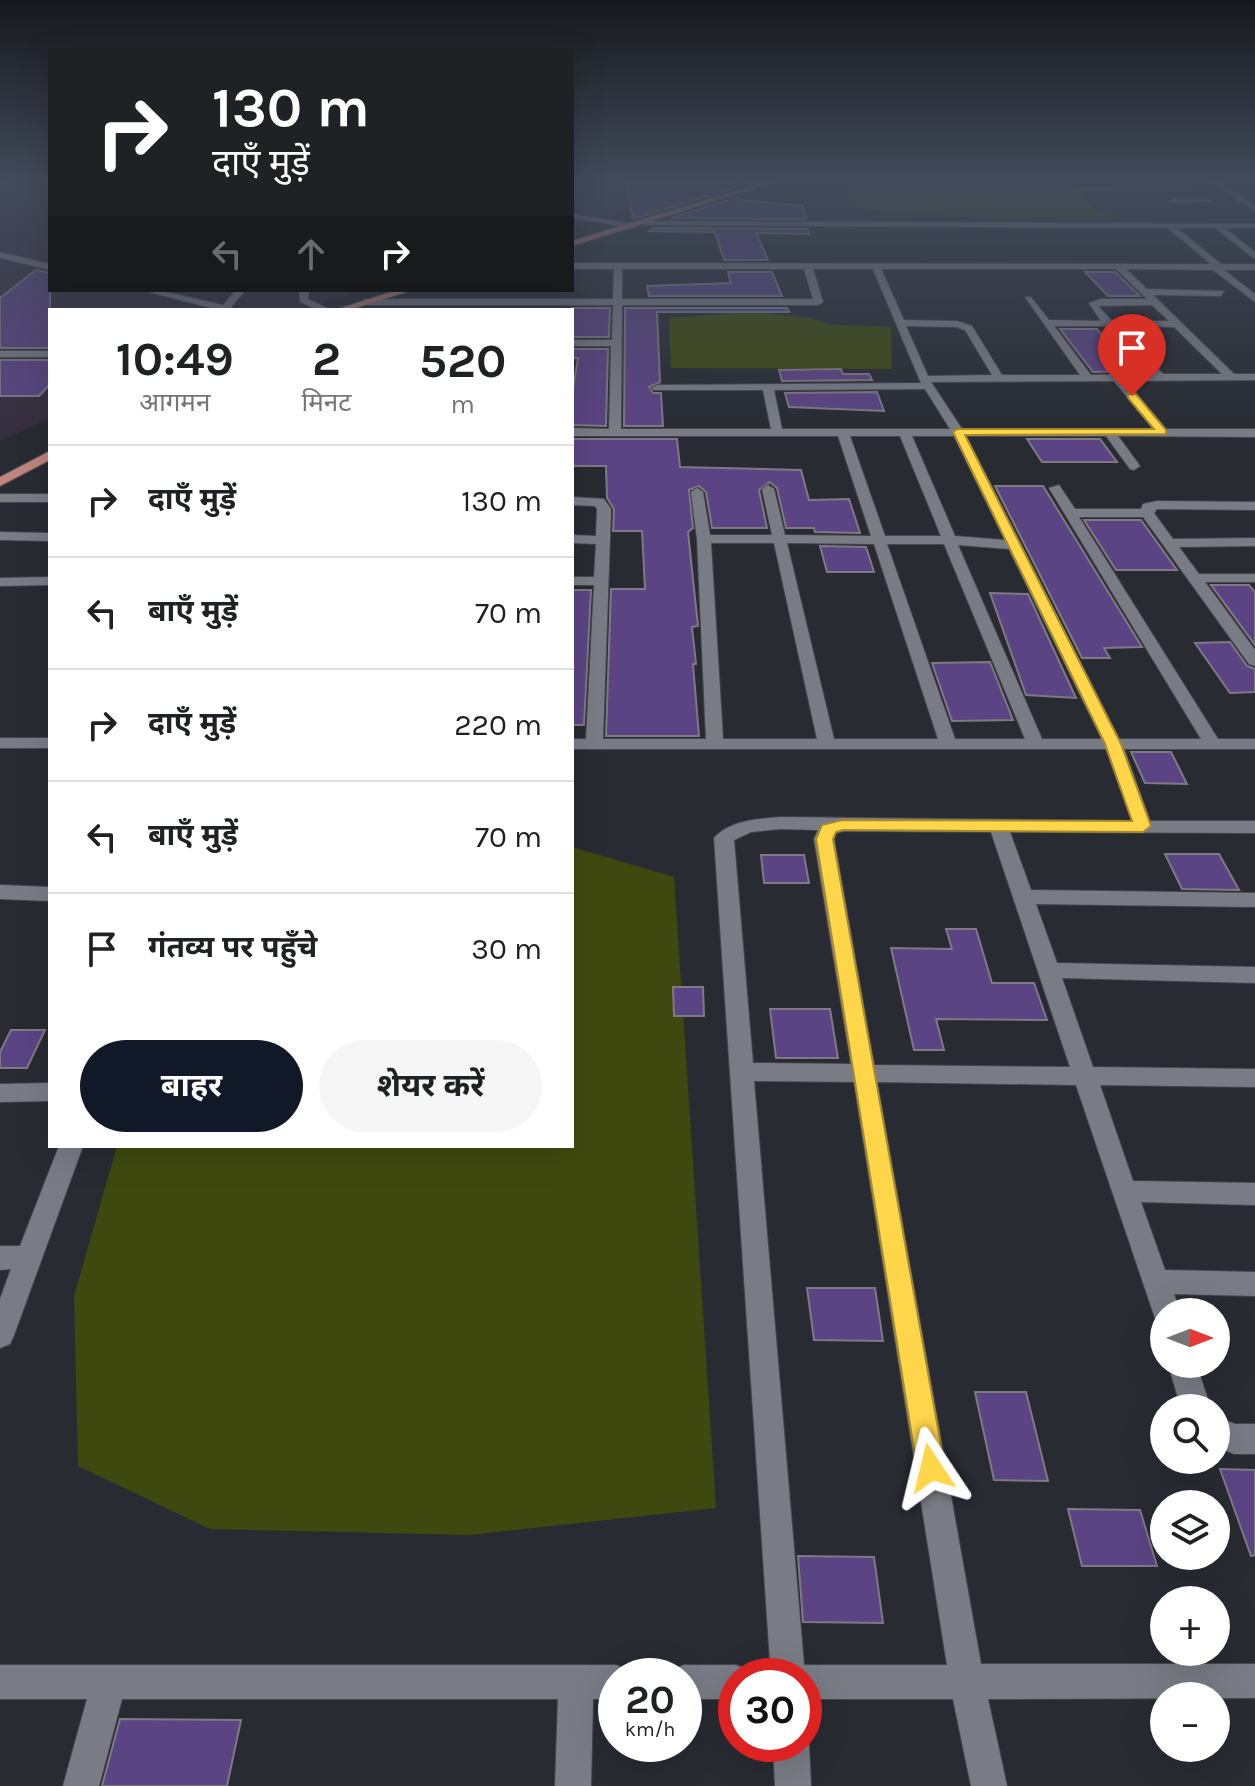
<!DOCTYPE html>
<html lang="hi">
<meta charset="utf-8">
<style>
body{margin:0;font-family:Karla,"Noto Sans Devanagari",sans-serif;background:#f6f6f6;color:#202124;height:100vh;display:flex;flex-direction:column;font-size:30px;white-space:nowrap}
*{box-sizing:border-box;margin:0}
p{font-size:26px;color:#757577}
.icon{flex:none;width:44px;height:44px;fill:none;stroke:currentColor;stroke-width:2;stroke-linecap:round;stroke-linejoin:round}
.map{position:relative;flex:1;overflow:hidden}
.side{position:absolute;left:48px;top:308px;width:526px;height:840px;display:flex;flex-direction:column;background:#fff;border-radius:0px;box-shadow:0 8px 32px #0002}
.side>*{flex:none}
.top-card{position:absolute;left:48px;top:48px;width:526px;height:244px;border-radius:0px;box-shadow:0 8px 32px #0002;background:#202124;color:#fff;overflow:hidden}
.needle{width:52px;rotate:90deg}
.tools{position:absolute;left:1150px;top:1298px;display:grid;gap:16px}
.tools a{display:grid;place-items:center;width:80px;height:80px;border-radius:50%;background:#fff;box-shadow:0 8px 32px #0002;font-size:40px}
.speed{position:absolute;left:598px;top:1658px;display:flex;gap:16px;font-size:40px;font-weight:700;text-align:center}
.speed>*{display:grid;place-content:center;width:104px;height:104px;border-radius:50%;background:#fff;box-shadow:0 8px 32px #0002;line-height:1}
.speed small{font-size:20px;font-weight:400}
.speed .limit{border:12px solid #d22;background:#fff;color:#111}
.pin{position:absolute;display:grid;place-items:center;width:68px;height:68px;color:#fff;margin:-82px -34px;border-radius:50% 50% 50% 0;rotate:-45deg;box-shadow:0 0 8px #0007}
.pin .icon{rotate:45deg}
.me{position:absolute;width:88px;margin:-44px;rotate:350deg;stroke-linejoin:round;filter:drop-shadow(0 0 6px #0008)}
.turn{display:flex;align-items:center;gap:28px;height:168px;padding:0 32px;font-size:36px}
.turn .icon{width:104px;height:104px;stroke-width:2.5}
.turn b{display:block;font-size:56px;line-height:68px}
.lanes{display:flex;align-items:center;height:76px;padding:0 32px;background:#0003;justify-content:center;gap:40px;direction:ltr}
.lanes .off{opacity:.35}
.eta{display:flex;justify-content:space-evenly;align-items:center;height:136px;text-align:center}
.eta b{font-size:48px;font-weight:700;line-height:56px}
.action{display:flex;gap:16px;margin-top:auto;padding:16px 32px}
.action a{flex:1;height:92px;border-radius:48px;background:#111827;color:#fff;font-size:32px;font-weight:700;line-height:92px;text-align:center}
.action a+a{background:#f6f6f6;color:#202124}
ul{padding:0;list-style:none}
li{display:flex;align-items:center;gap:24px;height:112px;padding:0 32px;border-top:2px solid #e0e0e0}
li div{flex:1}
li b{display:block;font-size:30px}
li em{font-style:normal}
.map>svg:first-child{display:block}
.industrial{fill:#362f3f}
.green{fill:#3f490f}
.building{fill:#5b4484;stroke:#7d7a83;stroke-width:2}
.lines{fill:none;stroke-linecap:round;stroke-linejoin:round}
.minor-casing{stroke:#46484f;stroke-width:2}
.major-casing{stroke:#46484f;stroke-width:2}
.minor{fill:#797c85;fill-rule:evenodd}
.major{fill:#bf847a;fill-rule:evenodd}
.route{fill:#ffd54a;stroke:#a68a30;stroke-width:2}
</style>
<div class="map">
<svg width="1255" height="1786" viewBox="0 0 1255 1786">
<rect width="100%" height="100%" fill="#282b32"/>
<g class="industrial">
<path d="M0,180H50V290H361L305,310H50V418L0,441Z"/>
<path d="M572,180H736L572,228Z"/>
</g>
<g class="green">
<path d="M1013,180H1093L1095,182H1072L1096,212L1108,213L1118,218C1028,222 938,217 848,207L849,184L1016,185Z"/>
<path d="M751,312L810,318L834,325L891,327L892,369L671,368L669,318Z"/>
<path d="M572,847L674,877L716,1508L469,1535L210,1529L78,1466L74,1296L117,1146H572Z"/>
</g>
<g class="building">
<path d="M625,180H734L736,187L633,219Z"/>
<path d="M739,197L740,200L803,206L806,219L671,218Z"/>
<path d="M653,228L808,229L809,234L756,233L768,260H724L715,232L649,231Z"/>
<path d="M36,270L50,273V348H0V298Z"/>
<path d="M728,272H772L782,296H649L647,286L731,283Z"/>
<path d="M1085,272H1115L1140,296H1108Z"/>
<path d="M572,308H610L609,337H572Z"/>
<path d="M625,308H787L789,312H657L660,382L649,387L653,393H661L663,426H624Z"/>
<path d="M1060,329H1097L1135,371L1093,372Z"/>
<path d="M572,349H608L606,426L572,425V395L578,358H572Z"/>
<path d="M0,360H50V384L39,396H0Z"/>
<path d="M841,369L843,374H869L872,380L782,381L779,370Z"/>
<path d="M877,392L884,411L789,407L785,393Z"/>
<path d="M572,439H677L680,467L801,470L809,500L849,499L860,533L815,532L814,528H786L777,488L770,482L759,490L767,528H712L706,492L699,486L689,490L693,528L688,532L698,626L692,627L696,664H693L699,736H606L611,589H645L642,531H613L614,509L607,498L606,466H572Z"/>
<path d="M1027,439H1100L1117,462H1042Z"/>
<path d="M995,486H1043L1142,647L1104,648L1110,658H1082Z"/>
<path d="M1084,520H1141L1177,570H1116Z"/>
<path d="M820,546L866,547L874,572H827Z"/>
<path d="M1211,585H1249L1255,592V645Z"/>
<path d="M572,590H591L584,725H572Z"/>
<path d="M990,593L1028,594L1076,698L1026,695Z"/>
<path d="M1230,642L1247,666L1255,669V692L1230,693L1195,643Z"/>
<path d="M990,662L1013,720L952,721L932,663Z"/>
<path d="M1131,752H1171L1187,784L1145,783Z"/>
<path d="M1165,854H1219L1239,890L1182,889Z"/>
<path d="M761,855H804L809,883H764Z"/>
<path d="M946,929H976L992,983H1034L1047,1020L936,1019L944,1050H914L891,948L952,949Z"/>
<path d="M673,987H703L704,1016H674Z"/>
<path d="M770,1009H830L838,1058H776Z"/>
<path d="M11,1030H45L27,1068H0V1052Z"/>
<path d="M807,1288H875L883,1341L814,1340Z"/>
<path d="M975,1392H1026L1048,1481L994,1480Z"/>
<path d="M1220,1469L1255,1470V1555L1251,1556Z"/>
<path d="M1068,1509L1140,1510L1157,1566H1082Z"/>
<path d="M798,1556L874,1557L883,1623L803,1622Z"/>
<path d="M120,1719L241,1720L227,1786H102Z"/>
</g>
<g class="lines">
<g class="minor-casing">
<g id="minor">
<path d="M4,180H12L0,188Z"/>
<path d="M746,180H753L755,190H749Z"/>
<path d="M948,180H955L956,181L952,183Z"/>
<path d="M1208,180H1216L1255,206V211Z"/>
<path d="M1076,187H1190L1194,189L1073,191Z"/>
<path d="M1171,199H1207L1211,201L1168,203Z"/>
<path d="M572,214L633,224L637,226L633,228L572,218Z"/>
<path d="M640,221L1255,224V228H1225L1255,252V259L1215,228H1177L1221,264H1255V270H1224L1255,294V302L1213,270L1126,269L1147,289L1224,291L1221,296L1153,295L1234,374H1255V380L1125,381L1166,429H1255V437L1118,436L1140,466L1134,470L1130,469L1106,436H966L1119,739H1201L1049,488L1059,485L1075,509H1141L1143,504L1157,501L1255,502V510L1157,509L1154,513L1173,539L1255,538V546L1179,547L1199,574H1255V582H1205L1255,650V666L1249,664L1143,517H1079L1218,739H1255V749H1124L1150,821H1255V833L1010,832L1031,890L1255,893V907L1036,904L1057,963L1255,967V983L1062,978L1093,1067L1255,1069V1087L1100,1085L1133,1181L1255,1183V1205L1141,1202L1165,1270L1255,1272V1296L1174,1294L1180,1312H1164V1324L1156,1321L1076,1085L877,1082L981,1664H1255V1698L988,1699L1007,1786H971L953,1699H804V1676H771L714,838C730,820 758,819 780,817L1132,821L1106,749H572V739H586L594,585H572V577H594L596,544L572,543V535L596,536L597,509L595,506L572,505V497L604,499L611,509L603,739H706L697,539L691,492L697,488L703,492L710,535H772L762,489L768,485L774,489L785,535L871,536L838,436H572V428L609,429L611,346H572V340H612L613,305H366L361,302L366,299H613L614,269H572V263L1211,264L1168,228L643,225ZM622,269H804L813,299H622ZM813,269H873L921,383L657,385L652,388L653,390H763L771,429H621L622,305H818L823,302ZM881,269H1116L1147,299H1101L1089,303L1101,321L1049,320L1031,297H1025L1080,375H1002L972,326L957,321L904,320ZM1152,305L1169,321H1112L1098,306ZM906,326L956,327L965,330L992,375L928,376ZM1054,326H1107L1152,374L1091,375ZM1118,326L1174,327L1222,374H1163ZM1114,381L1154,429H962L931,382ZM925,389L950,429H782L774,390ZM850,436H900L941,536H885ZM912,436H954L1005,540L955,536ZM711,543H774L817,739H723ZM787,543L874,544L938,739H834ZM887,544H944L1025,739H955ZM958,545L1009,549L1102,739H1042ZM780,829L818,830L814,839L851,1064L753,1063L734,840L751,832ZM843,831L991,832L1070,1067L874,1065L834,839L836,833ZM754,1081L854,1082L947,1665H804Z"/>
<path d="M0,252L50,264V270L0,258Z"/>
<path d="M141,290H158L223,305L236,290H246L231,307L236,310H219Z"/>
<path d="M299,290H309L308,299L331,310H318L300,302Z"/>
<rect x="0" y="351" width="50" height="6"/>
<rect x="0" y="494" width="50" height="8"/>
<path d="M0,532L50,533V541L0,540Z"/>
<path d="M50,577V585L0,586V578Z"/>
<rect x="0" y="738" width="50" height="10"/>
<path d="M0,885L50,887V901L0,899Z"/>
<path d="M50,1083V1101L0,1102V1084Z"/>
<path d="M59,1146H83L14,1335L10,1344L0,1348V1299L11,1269L0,1270V1246H20Z"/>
<path d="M1168,1364H1196L1211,1408H1181Z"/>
<path d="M1216,1417L1235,1424H1255V1454H1234L1216,1446Z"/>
<path d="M0,1665H616L628,1670L631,1676H616V1699H593L591,1786H555L558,1699H122L99,1786H63L87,1699H0Z"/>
<path d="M684,1665H736L748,1670L751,1676H736V1699H684V1676H669L672,1670Z"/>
<path d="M804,1733L809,1744L811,1786H775L773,1744H804Z"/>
</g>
</g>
<g class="major-casing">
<g id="major">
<path d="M770,180H782L572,246V241Z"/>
<path d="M398,290H413L349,310H334Z"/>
<path d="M50,451V460L0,486V477Z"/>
</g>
</g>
<use href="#minor" class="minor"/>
<use href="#major" class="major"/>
</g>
<linearGradient id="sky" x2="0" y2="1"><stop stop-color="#16181c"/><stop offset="0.42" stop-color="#424a5a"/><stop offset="1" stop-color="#424a5a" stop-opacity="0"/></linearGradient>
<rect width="1255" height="430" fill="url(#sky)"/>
<path class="route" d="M1128,394H1136L1166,430V434L965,435L1121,744L1151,826L1143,832L843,830L836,832L833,839L945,1468L941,1478L931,1482L921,1478L917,1468L816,839L822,825L842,820L1132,821L1105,744L953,432L958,429H1154L1128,398Z"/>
</svg>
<div class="tools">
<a><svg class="needle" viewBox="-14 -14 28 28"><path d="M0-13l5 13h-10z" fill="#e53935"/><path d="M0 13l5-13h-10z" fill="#757577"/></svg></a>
<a><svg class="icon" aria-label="search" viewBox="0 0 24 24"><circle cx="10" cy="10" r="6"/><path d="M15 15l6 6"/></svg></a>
<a><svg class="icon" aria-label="layers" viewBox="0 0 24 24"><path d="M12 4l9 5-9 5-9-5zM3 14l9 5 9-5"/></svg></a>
<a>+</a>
<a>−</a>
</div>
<div class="speed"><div>20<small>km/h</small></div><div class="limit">30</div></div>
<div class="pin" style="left:1132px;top:396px;background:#d93025"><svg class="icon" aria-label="arrive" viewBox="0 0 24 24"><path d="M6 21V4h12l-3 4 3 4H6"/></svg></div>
<svg class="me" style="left:931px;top:1468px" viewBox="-20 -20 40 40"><path d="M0-17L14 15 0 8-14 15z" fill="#ffd54a" stroke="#fff" stroke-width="4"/></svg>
<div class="top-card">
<div class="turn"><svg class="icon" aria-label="right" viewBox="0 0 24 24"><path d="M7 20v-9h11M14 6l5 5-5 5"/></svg><div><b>130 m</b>दाएँ मुड़ें</div></div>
<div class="lanes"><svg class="icon off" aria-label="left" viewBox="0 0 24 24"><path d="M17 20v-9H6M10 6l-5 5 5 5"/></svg><svg class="icon off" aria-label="ahead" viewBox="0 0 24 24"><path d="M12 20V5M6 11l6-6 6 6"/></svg><svg class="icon" aria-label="right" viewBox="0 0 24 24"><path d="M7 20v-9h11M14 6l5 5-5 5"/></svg></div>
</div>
<section class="side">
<div class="eta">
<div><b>10:49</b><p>आगमन</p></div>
<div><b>2</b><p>मिनट</p></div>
<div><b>520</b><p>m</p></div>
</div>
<ul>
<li><svg class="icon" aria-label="right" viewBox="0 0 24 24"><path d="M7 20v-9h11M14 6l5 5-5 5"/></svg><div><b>दाएँ मुड़ें</b></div><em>130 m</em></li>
<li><svg class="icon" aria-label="left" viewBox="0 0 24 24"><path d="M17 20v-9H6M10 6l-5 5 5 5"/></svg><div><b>बाएँ मुड़ें</b></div><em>70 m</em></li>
<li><svg class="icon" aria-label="right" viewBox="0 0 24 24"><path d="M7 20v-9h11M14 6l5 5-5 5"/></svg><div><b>दाएँ मुड़ें</b></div><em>220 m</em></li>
<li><svg class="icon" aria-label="left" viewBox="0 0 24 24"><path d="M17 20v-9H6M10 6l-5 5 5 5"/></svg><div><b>बाएँ मुड़ें</b></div><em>70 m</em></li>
<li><svg class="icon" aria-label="arrive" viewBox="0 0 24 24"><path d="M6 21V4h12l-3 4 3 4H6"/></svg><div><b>गंतव्य पर पहुँचे</b></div><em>30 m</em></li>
</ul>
<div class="action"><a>बाहर</a><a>शेयर करें</a></div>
</section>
</div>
